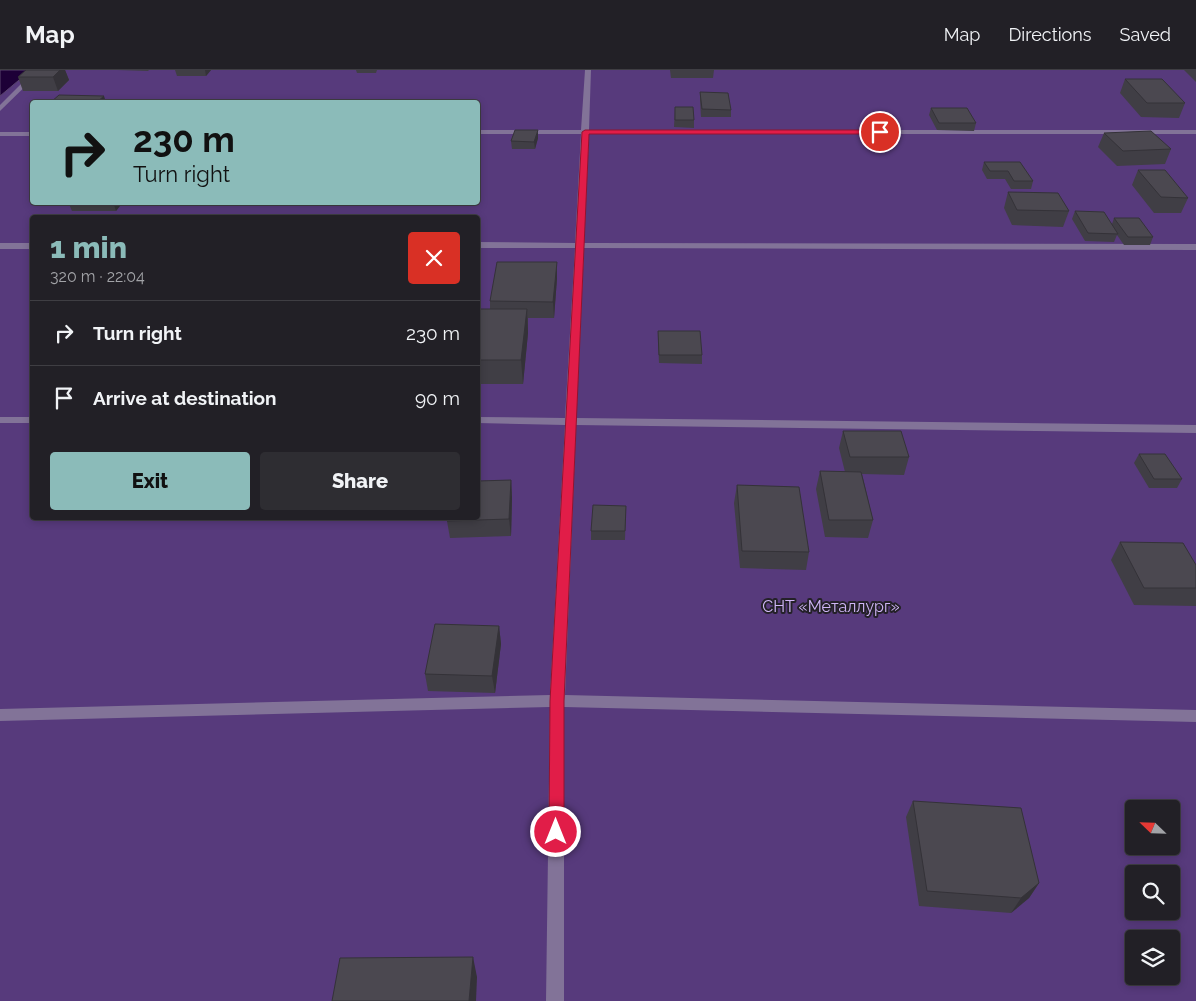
<!DOCTYPE html>
<meta charset="utf-8">
<style>
body{margin:0;font-family:Raleway,sans-serif;background:#2e2d32;color:#f1f3f6;height:100vh;display:flex;flex-direction:column;font-size:19px;white-space:nowrap}
*{box-sizing:border-box;margin:0}
p{font-size:16px;color:#a2a3a7}
.icon{flex:none;width:28px;height:28px;fill:none;stroke:currentColor;stroke-width:2;stroke-linecap:round;stroke-linejoin:round}
.map{position:relative;flex:1;overflow:hidden}
.drawer{position:absolute;left:30px;top:145px;width:450px;height:305px;display:flex;flex-direction:column;background:#222026;border-radius:5px;box-shadow:0 2px 8px #0003,0 0 0 1px #3f3e43}
.drawer>*{flex:none}
.banner{position:absolute;left:30px;top:30px;width:450px;height:105px;border-radius:5px;box-shadow:0 2px 8px #0003,0 0 0 1px #3f3e43;background:#8bbbb9;color:#111;overflow:hidden}
.needle{width:32px;rotate:293deg}
.fabs{position:absolute;left:1125px;top:730px;display:grid;gap:10px}
.fabs a{display:grid;place-items:center;width:55px;height:55px;border-radius:5px;background:#222026;box-shadow:0 2px 8px #0003,0 0 0 1px #3f3e43;font-size:25px}
.pin{position:absolute;display:grid;place-items:center;width:42px;height:42px;color:#fff;margin:-21px;border:2px solid #fff;border-radius:50%;box-shadow:0 1px 5px #0007}
.me{position:absolute;width:55px;margin:-28px;rotate:0deg;stroke-linejoin:round;filter:drop-shadow(0 0 4px #0008)}
.turn{display:flex;align-items:center;gap:18px;height:105px;padding:0 20px;font-size:22px}
.turn .icon{width:65px;height:65px;stroke-width:2.5}
.turn b{display:block;font-size:35px;line-height:42px}
.round{display:grid;place-items:center;flex:none;width:52px;height:52px;border-radius:5px;background:#2e2d32}
.overview{display:flex;align-items:center;justify-content:space-between;height:85px;padding:0 20px}
h1{font-size:30px;font-weight:800;line-height:38px;color:#8bbbb9}
.cta{display:flex;gap:10px;margin-top:auto;padding:10px 20px}
.cta a{flex:1;height:58px;border-radius:5px;background:#8bbbb9;color:#111;font-size:20px;font-weight:800;line-height:58px;text-align:center}
.cta a+a{background:#2e2d32;color:#f1f3f6}
ul{padding:0;list-style:none}
li{display:flex;align-items:center;gap:15px;height:65px;padding:0 20px;border-top:1px solid #3f3e43}
li div{flex:1}
li b{display:block;font-size:19px}
li em{font-style:normal}
header{display:flex;align-items:center;gap:30px;box-sizing:border-box;height:70px;padding:0 25px;background:#222026;border-bottom:1px solid #3f3e43}
header strong{font-size:24px}
nav{display:flex;gap:28px;margin-inline-start:auto;font-size:18px}
.map>svg:first-child{display:block}
.green{fill:#573a7c;fill-rule:evenodd}
.water{fill:#1d0037;stroke:#59446c}
.lines{fill:none;stroke-linecap:round;stroke-linejoin:round}
.minor{fill:#827398;fill-rule:evenodd}
.wall{fill:#403e45}
.shaded-wall{fill:#343238}
.building{fill:#4b4850;stroke:#343238}
.route{fill:#e11d48;stroke:#92132f}
.labels{text-anchor:middle;dominant-baseline:central;stroke-width:4;stroke-linejoin:round;paint-order:stroke}
.park-label{font-size:16px;fill:#d0b6f7;stroke:#242128}
</style>
<header>
<strong>Map</strong>
<nav><a>Map</a><a>Directions</a><a>Saved</a></nav>
</header>
<div class="map">
<svg width="1196" height="931" viewBox="0 0 1196 931">
<rect width="100%" height="100%" fill="#2e2b32"/>
<path class="green" d="M0,0H1196V931H0ZM32,32H478V132H32ZM32,148H478V448H32ZM1134,739H1171V776H1134ZM1134,804H1171V841H1134ZM1134,869H1171V906H1134Z"/>
<path class="water" d="M0,0H31L0,26Z"/>
<g class="lines">
<g class="minor">
<path d="M35,0H42L0,41V35Z"/>
<path d="M585,0H591L589,60H1196V64H589L584,173L1196,174V180L584,178L576,348L1196,355V363L576,355L565,625L1196,640V652L564,637V931H546L550,637L0,651V639L550,625L565,355L478,353V347L565,348L575,178H478V172L575,173L581,64H478V60H581Z"/>
<rect x="0" y="62" width="32" height="4"/>
<rect x="0" y="173" width="32" height="6"/>
<rect x="0" y="347" width="32" height="6"/>
</g>
</g>
<g class="wall">
<path d="M26,0H65L69,10L58,21H23L18,7Z"/>
<path d="M117,0H149L148,1Z"/>
<path d="M175,0H211L206,6H177Z"/>
<path d="M356,0H377L376,3H357Z"/>
<path d="M670,0H714L713,8H671Z"/>
<path d="M1184,0H1196V12Z"/>
<path d="M1125,9L1185,33L1179,48L1141,47L1120,23Z"/>
<path d="M700,22L731,40V47H701L700,30Z"/>
<path d="M675,37L694,50V58L674,57Z"/>
<path d="M931,38L976,53L974,61L937,60L929,45Z"/>
<path d="M1104,63L1171,79L1165,94L1117,96L1098,77Z"/>
<path d="M538,68L535,79H512L511,71Z"/>
<path d="M984,92L1033,111L1031,119H1011L1005,109H987L982,100Z"/>
<path d="M1138,100L1188,128L1181,143H1154L1132,115Z"/>
<path d="M1008,122L1069,141L1063,157L1012,155L1004,138Z"/>
<path d="M68,132H123L116,141H72Z"/>
<path d="M1075,141L1112,154L1114,148L1153,167L1150,175H1124L1117,165L1114,172L1085,171L1072,149Z"/>
<path d="M557,192V208L554,248H528V263L523,314H478V239H490V231Z"/>
<path d="M658,261L702,285V294L659,293L658,269Z"/>
<path d="M843,361L909,387L904,405L862,404L873,450L868,468L825,467L816,419L820,401L845,402L839,378Z"/>
<path d="M1139,384L1182,409L1177,418H1149L1134,393Z"/>
<path d="M511,410L512,428L511,466L450,468L447,451Z"/>
<path d="M737,415L809,482L806,500L740,498L734,433Z"/>
<path d="M626,436L625,470H591V461Z"/>
<path d="M1120,472L1196,495V536L1134,535L1111,490Z"/>
<path d="M499,556L501,574L495,623L428,621L425,604Z"/>
<path d="M913,731L1039,813L1029,828L1011,843L919,836L906,747Z"/>
</g>
<g class="shaded-wall">
<path d="M60,0H65L69,10L58,21L53,7Z"/>
<path d="M205,0H211L206,6Z"/>
<path d="M104,26L106,32H97Z"/>
<path d="M538,60V68L535,79L534,72Z"/>
<path d="M113,132H123L116,141Z"/>
<path d="M557,192V208L554,248L553,232Z"/>
<path d="M527,239L528,263L523,314L521,290Z"/>
<path d="M511,410L512,428L511,466L509,449Z"/>
<path d="M499,556L501,574L495,623L492,606Z"/>
<path d="M1039,813L1029,828L1011,843L1021,828Z"/>
<path d="M473,887L477,907L476,931H469Z"/>
</g>
<g class="building">
<path d="M26,0H60L53,7H18Z"/>
<path d="M1125,9H1162L1185,33H1147Z"/>
<path d="M700,22L728,23L731,40L702,39Z"/>
<path d="M59,25L104,26L97,32H51Z"/>
<path d="M675,37H693L694,50H675Z"/>
<path d="M931,38H967L976,53H939Z"/>
<path d="M515,60H538L534,72L511,71Z"/>
<path d="M1151,61L1171,79L1123,81L1104,63Z"/>
<path d="M984,92H1020L1033,111H1014L1008,101H990Z"/>
<path d="M1138,100H1165L1188,128L1161,127Z"/>
<path d="M1008,122L1058,123L1069,141L1017,140Z"/>
<path d="M1075,141L1104,142L1118,164L1088,163Z"/>
<path d="M1114,148H1139L1153,167H1128Z"/>
<path d="M497,192H557L553,232L490,231Z"/>
<path d="M478,239H527L521,290H478Z"/>
<path d="M658,261H700L702,285H659Z"/>
<path d="M843,361H901L909,387H850Z"/>
<path d="M1139,384H1165L1182,409H1154Z"/>
<path d="M820,401L861,402L873,450H829Z"/>
<path d="M511,410L509,449L447,451V448H478V411Z"/>
<path d="M737,415L799,417L809,482L742,481Z"/>
<path d="M593,435L626,436L625,461H591Z"/>
<path d="M1120,472L1183,473L1196,495V518H1144Z"/>
<path d="M435,554L499,556L492,606L425,604Z"/>
<path d="M913,731L1021,738L1039,813L1021,828L927,821Z"/>
<path d="M473,887L469,931H332L340,888Z"/>
</g>
<path class="route" d="M585,60H880L884,62L880,64H589L564,631V762L561,767L556,769L551,767L549,762L550,631L582,62Z"/>
<g class="labels">
<g class="park-label">
<text x="831" y="536">СНТ «Металлург»</text>
</g>
</g>
</svg>
<div class="fabs">
<a><svg class="needle" viewBox="-14 -14 28 28"><path d="M0-13l5 13h-10z" fill="#e53935"/><path d="M0 13l5-13h-10z" fill="#a2a3a7"/></svg></a>
<a><svg class="icon" aria-label="search" viewBox="0 0 24 24"><circle cx="10" cy="10" r="6"/><path d="M15 15l6 6"/></svg></a>
<a><svg class="icon" aria-label="layers" viewBox="0 0 24 24"><path d="M12 4l9 5-9 5-9-5zM3 14l9 5 9-5"/></svg></a>
</div>
<div class="pin" style="left:880px;top:62px;background:#d93025"><svg class="icon" aria-label="arrive" viewBox="0 0 24 24"><path d="M6 21V4h12l-3 4 3 4H6"/></svg></div>
<svg class="me" style="left:556px;top:762px" viewBox="-20 -20 40 40"><circle r="17" fill="#e11d48" stroke="#fff" stroke-width="3"/><path d="M0-11L8 9 0 5-8 9z" fill="#fff"/></svg>
<div class="banner">
<div class="turn"><svg class="icon" aria-label="right" viewBox="0 0 24 24"><path d="M7 20v-9h11M14 6l5 5-5 5"/></svg><div><b>230 m</b>Turn right</div></div>
</div>
<section class="drawer">
<div class="overview"><div><h1>1 min</h1><p>320 m · 22:04</p></div><a class="round" style="background:#d93025;color:#fff"><svg class="icon" aria-label="close" viewBox="0 0 24 24"><path d="M6 6l12 12M18 6L6 18"/></svg></a></div>
<ul>
<li><svg class="icon" aria-label="right" viewBox="0 0 24 24"><path d="M7 20v-9h11M14 6l5 5-5 5"/></svg><div><b>Turn right</b></div><em>230 m</em></li>
<li><svg class="icon" aria-label="arrive" viewBox="0 0 24 24"><path d="M6 21V4h12l-3 4 3 4H6"/></svg><div><b>Arrive at destination</b></div><em>90 m</em></li>
</ul>
<div class="cta"><a>Exit</a><a>Share</a></div>
</section>
</div>
